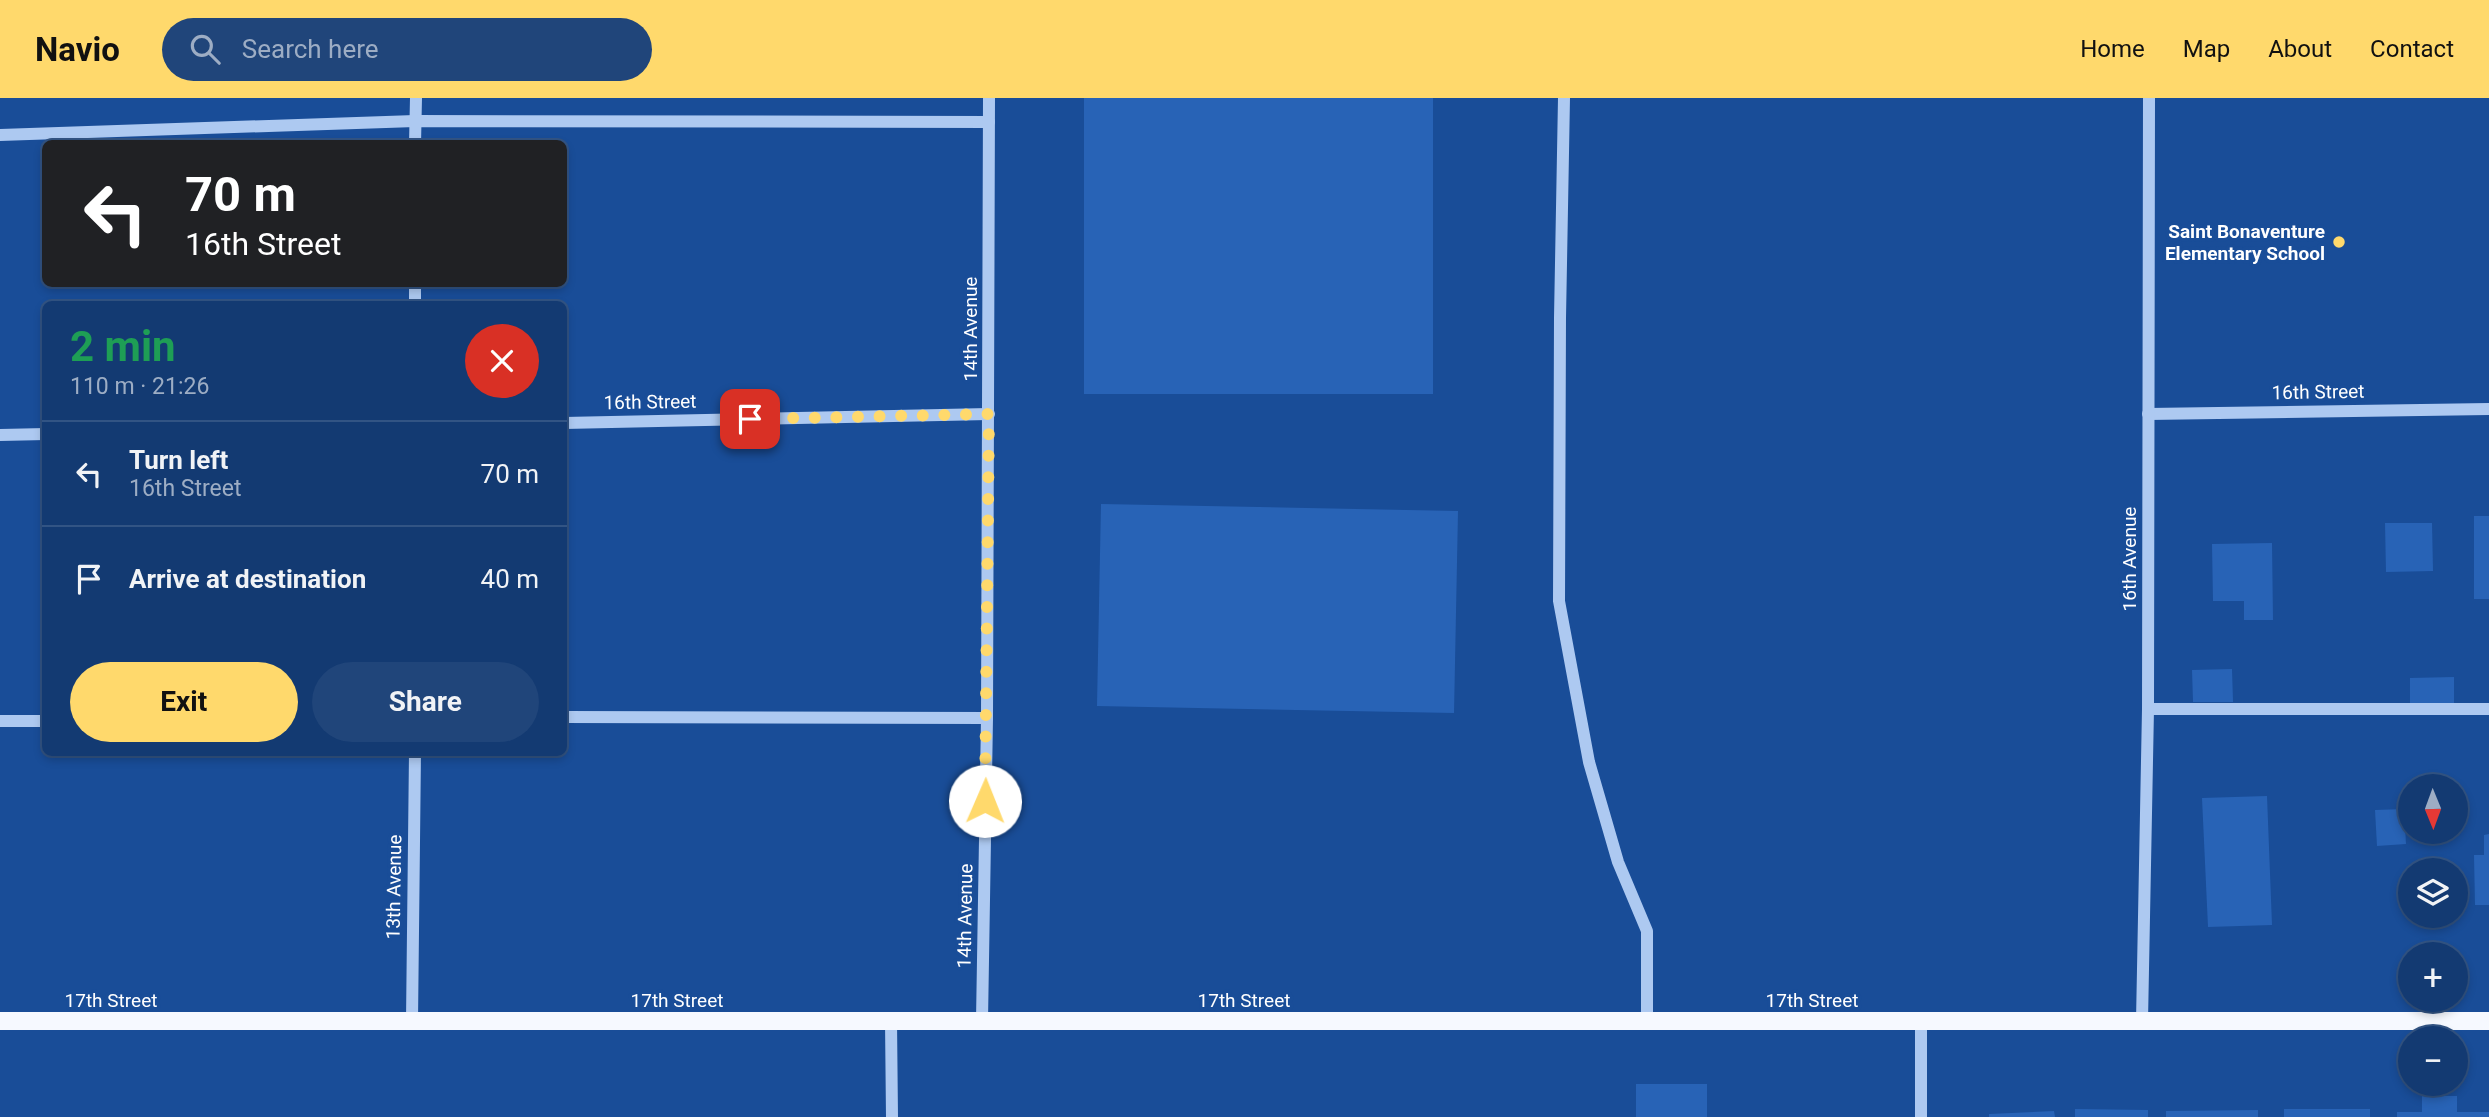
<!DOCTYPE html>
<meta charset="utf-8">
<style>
body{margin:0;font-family:Roboto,sans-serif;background:#20457a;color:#f1f3f6;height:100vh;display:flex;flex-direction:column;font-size:26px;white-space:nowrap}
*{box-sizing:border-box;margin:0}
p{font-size:23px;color:#9dadc4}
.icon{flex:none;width:38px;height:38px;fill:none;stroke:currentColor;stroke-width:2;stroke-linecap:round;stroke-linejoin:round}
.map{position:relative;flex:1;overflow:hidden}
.drawer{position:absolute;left:42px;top:203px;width:525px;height:455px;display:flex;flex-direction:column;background:#133a72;border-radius:10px;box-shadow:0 4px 10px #0003,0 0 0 2px #325484}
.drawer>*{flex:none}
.banner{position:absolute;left:42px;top:42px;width:525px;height:147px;border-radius:10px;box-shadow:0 4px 10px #0003,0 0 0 2px #325484;background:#202124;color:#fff;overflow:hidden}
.needle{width:46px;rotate:179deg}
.fabs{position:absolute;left:2398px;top:676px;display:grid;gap:14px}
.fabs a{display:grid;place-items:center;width:70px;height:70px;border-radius:50%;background:#133a72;box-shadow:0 4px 10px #0003,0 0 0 2px #325484;font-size:35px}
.pin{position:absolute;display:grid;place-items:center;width:60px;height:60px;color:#fff;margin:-30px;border-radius:14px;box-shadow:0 4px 10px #0006}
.me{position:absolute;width:77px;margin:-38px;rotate:1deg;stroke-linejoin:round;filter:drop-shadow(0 0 5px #0008)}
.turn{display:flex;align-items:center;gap:24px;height:147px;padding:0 28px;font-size:32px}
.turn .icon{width:91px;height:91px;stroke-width:2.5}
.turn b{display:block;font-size:49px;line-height:60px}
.round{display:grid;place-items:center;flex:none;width:74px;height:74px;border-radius:37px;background:#20457a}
.head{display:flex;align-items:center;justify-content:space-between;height:119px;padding:0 28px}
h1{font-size:42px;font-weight:700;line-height:52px;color:#1e9e55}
.button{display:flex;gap:14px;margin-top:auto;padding:14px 28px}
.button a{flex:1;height:80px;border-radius:42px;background:#ffd96c;color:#111;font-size:28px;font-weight:700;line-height:80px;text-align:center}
.button a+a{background:#20457a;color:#f1f3f6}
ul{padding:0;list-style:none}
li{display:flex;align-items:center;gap:21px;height:105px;padding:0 28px;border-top:2px solid #325484}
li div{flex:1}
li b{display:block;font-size:26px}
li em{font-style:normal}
header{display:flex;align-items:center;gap:42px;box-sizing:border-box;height:98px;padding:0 35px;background:#ffd96c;color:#111}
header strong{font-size:33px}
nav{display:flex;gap:38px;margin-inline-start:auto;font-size:24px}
.search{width:490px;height:63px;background:#20457a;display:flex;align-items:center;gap:18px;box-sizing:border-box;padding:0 24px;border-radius:38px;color:#9dadc4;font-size:26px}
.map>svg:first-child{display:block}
.building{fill:#2863b6}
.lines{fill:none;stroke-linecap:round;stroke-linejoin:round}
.minor{stroke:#adc9f1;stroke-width:12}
.major{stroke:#f6f9ff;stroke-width:18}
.route{stroke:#ffd96c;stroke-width:12;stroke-dasharray:0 21.6}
.poi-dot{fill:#ffd96c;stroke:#194d98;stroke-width:2.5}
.labels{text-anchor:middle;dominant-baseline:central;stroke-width:7;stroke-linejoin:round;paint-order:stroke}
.poi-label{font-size:19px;font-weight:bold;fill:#fff;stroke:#194d98;text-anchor:end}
.street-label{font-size:19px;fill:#fff;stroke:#194d98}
</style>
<header>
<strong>Navio</strong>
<div class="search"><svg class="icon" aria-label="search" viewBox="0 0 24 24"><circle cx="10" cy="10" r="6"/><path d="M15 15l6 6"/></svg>Search here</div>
<nav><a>Home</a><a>Map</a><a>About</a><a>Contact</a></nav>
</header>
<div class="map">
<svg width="2489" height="1019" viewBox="0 0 2489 1019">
<rect width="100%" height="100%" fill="#194d98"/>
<g class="building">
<rect x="1084" y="0" width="349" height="296"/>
<path d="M1101,406L1458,413L1454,615L1097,608Z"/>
<rect x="2474" y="418" width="15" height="83"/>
<path d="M2385,425H2432L2433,473L2386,474Z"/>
<path d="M2272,445L2273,522H2244V503H2213L2212,446Z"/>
<path d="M2232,571L2233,604H2193L2192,572Z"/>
<path d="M2454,579V606H2410V580Z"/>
<path d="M2267,698L2272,827L2208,829L2202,700Z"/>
<path d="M2404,711L2406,746L2377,748L2375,712Z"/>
<path d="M2489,736V807H2475L2474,757H2484V737Z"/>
<path d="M2405,771H2410V816H2406Z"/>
<rect x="1636" y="986" width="71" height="33"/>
<path d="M2422,998H2457V1014H2489V1019H2397V1014H2422Z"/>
<path d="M2075,1011L2148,1012V1019H2075Z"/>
<rect x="2284" y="1011" width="86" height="8"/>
<path d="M2258,1012V1019H2166V1013Z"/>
<path d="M2054,1013L2055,1019H1989V1016Z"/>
</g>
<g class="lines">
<g class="minor">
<path d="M1564,0L1560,220L1559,503L1589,664L1618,764L1647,833V923"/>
<path d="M0,37L415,23L989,24"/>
<path d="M415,46L416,0"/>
<path d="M415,206V186"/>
<path d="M2148,316L2489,311"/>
<path d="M564,325L989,316"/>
<path d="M0,337L46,336"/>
<path d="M2148,611H2489"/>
<path d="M564,619L987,620"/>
<path d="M0,623H46"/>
<path d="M412,923L415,654"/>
<path d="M891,923L892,1019"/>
<path d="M982,923L987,620L989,0"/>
<path d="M1921,923V1019"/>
<path d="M2142,923L2148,611L2149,0"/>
</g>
<path class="major" d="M0,923H2489"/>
</g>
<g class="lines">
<path class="route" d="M750,321L989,316L985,703"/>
</g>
<circle class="poi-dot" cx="2339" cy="144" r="7"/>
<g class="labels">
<g class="poi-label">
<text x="2325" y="133">Saint Bonaventure<tspan x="2325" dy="22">Elementary School</tspan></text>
</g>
<g class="street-label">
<text transform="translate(970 231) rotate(-90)">14th Avenue</text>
<text transform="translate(2318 294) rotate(-1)">16th Street</text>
<text transform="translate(650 304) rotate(-1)">16th Street</text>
<text transform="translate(2129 461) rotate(-90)">16th Avenue</text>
<text transform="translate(394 789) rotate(-89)">13th Avenue</text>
<text transform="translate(965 818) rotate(-89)">14th Avenue</text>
<text x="111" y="902">17th Street</text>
<text x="677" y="902">17th Street</text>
<text x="1244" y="902">17th Street</text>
<text x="1812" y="902">17th Street</text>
</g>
</g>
</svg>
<div class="fabs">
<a><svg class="needle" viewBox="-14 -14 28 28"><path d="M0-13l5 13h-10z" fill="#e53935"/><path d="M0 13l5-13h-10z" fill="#9dadc4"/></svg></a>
<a><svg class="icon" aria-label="layers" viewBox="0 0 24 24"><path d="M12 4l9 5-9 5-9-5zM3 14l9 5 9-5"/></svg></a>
<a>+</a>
<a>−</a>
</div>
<div class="pin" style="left:750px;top:321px;background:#d93025"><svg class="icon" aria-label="arrive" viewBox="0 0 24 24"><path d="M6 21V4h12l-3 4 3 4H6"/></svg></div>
<svg class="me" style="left:985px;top:703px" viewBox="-20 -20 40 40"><circle r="19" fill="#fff"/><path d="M0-13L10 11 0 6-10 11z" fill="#ffd96c"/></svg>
<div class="banner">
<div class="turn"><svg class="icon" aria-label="left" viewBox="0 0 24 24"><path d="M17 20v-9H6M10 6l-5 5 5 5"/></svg><div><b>70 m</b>16th Street</div></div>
</div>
<section class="drawer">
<div class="head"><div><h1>2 min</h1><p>110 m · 21:26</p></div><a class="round" style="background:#d93025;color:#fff"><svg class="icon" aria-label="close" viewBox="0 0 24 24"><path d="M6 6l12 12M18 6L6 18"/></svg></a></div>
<ul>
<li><svg class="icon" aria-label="left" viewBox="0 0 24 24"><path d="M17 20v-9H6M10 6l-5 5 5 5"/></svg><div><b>Turn left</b><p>16th Street</p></div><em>70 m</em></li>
<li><svg class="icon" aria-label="arrive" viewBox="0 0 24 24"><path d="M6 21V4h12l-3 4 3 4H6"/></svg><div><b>Arrive at destination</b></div><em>40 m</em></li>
</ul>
<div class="button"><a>Exit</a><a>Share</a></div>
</section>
</div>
